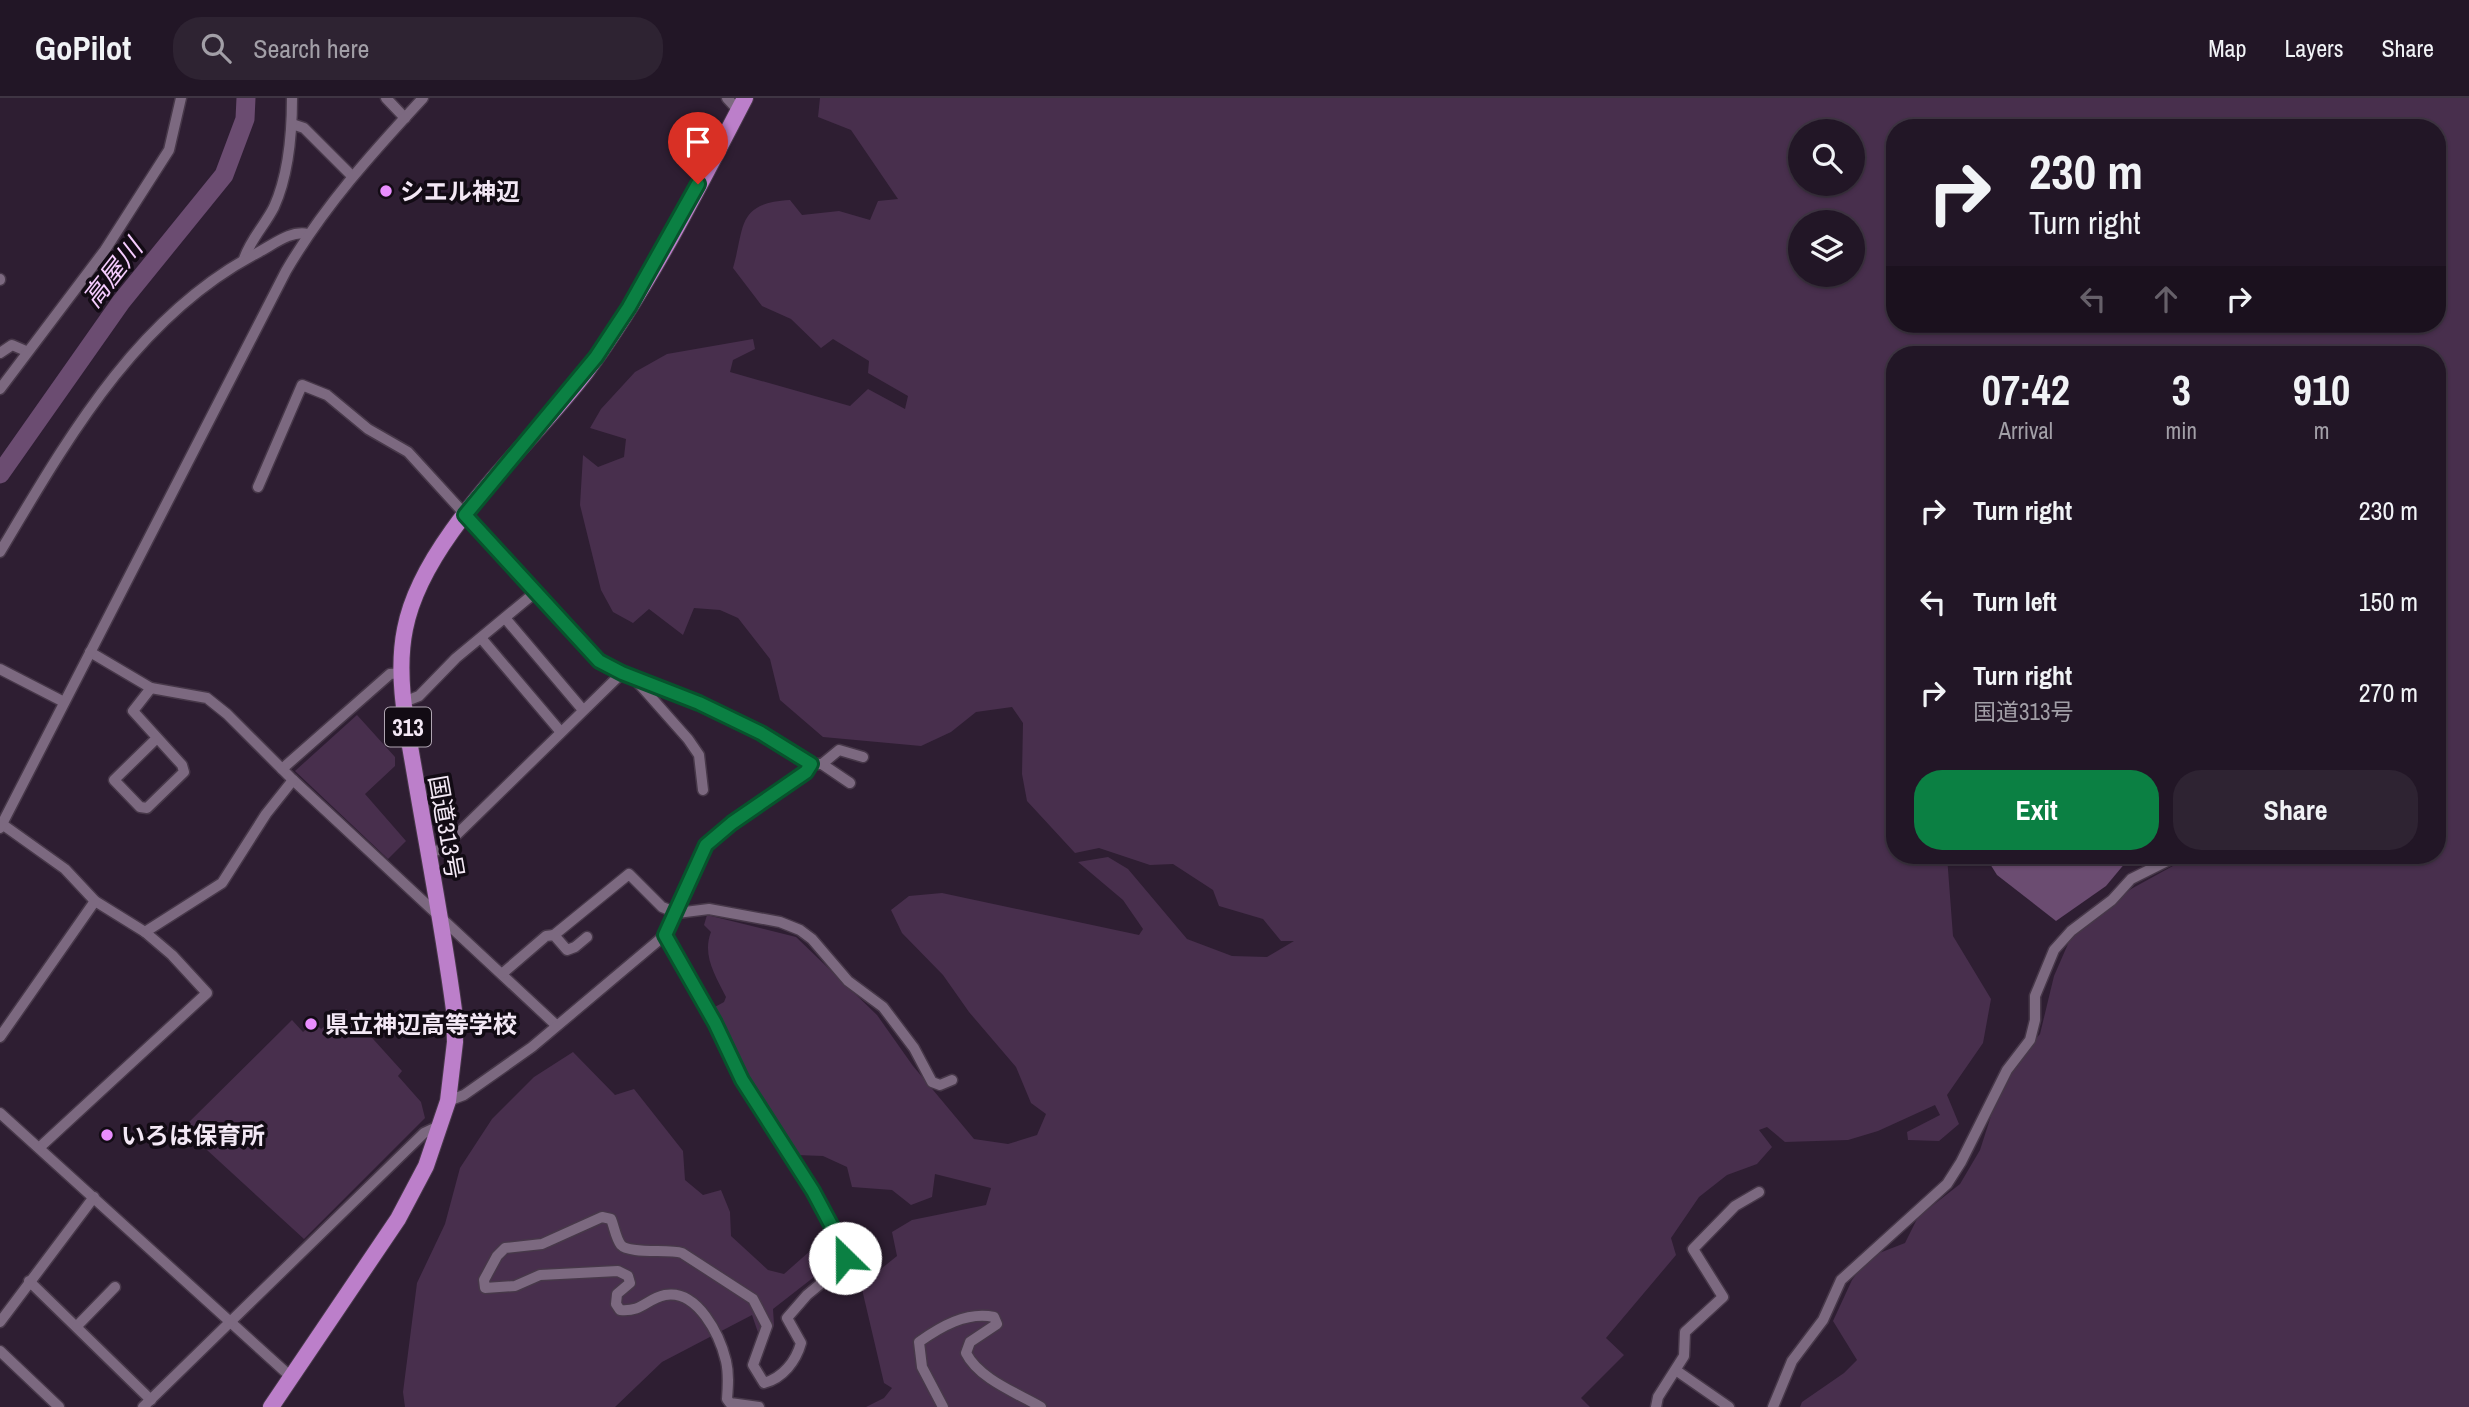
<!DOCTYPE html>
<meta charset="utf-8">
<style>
body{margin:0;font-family:"Archivo Narrow","Noto Sans JP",sans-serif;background:#2e2332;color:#f1f3f6;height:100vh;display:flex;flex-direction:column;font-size:26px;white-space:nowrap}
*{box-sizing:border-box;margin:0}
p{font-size:23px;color:#a29fa7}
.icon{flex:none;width:38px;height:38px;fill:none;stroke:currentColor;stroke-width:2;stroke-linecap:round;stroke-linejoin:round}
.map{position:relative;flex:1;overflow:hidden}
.drawer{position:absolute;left:1886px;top:248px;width:560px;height:518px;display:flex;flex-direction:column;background:#221626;border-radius:28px;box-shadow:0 2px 5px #0004,0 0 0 2px #3f3543}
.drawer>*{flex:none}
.guide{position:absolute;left:1886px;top:21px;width:560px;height:214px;border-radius:28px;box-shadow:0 2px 5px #0004,0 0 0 2px #3f3543;background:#221626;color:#f1f3f6;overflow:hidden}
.buttons{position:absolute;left:1788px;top:21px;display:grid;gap:14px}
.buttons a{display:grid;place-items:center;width:77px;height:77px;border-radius:50%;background:#221626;box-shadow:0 2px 5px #0004,0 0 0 2px #3f3543;font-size:35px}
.pin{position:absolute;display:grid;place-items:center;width:60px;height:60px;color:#fff;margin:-72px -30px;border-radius:50% 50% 50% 0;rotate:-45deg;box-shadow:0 0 7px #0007}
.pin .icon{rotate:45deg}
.me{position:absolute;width:77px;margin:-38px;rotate:337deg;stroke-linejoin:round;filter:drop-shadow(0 0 5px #0008)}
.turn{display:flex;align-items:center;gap:24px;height:147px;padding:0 28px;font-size:32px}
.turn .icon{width:91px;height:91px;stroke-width:2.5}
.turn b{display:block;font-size:49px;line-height:60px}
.lanes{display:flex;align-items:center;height:66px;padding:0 28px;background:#0003;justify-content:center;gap:35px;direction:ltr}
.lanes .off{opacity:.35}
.eta{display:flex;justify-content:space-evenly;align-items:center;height:119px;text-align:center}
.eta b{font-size:42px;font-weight:800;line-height:49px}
.button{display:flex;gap:14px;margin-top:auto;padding:14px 28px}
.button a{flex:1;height:80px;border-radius:28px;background:#0b8043;color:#fff;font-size:28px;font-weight:800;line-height:80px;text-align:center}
.button a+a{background:#2e2332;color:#f1f3f6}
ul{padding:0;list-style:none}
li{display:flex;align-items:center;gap:21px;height:91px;padding:0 28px}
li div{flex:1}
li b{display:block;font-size:26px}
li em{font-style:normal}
header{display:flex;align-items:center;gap:42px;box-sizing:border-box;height:98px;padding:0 35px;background:#221626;border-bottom:2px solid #3f3543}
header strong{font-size:33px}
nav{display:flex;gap:38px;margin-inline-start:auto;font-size:24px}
.search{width:490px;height:63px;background:#2e2332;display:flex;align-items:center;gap:18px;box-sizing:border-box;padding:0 24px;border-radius:28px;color:#a29fa7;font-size:26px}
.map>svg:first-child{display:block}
.green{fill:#482f4d;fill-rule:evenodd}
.water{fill:#6b4c71}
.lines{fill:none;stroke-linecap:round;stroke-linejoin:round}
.river{stroke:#6b4c71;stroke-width:19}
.minor-casing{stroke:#473849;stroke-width:13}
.highway-casing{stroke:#473849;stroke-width:18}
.minor{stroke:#7c6980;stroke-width:10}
.highway{stroke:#bc7fca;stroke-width:16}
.route-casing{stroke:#07532c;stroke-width:18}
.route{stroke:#0b8043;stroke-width:12}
.poi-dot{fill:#e98dfe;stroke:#120b14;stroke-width:2.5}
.labels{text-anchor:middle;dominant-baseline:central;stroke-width:7;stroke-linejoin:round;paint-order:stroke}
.shield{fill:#120b14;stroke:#b0a6b2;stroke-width:2}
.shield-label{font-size:23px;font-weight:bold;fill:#f3e8f5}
.poi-label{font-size:24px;font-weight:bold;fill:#f3e8f5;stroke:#120b14;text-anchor:start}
.street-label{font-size:24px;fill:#f3e8f5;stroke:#120b14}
.water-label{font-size:26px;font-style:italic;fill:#f6cdff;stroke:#120b14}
</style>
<header>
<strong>GoPilot</strong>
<div class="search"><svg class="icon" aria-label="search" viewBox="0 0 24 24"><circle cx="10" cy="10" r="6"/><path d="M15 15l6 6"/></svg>Search here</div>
<nav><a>Map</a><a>Layers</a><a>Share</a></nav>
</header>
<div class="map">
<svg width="2469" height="1309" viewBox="0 0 2469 1309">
<rect width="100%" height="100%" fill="#2e1e32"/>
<g class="green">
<path d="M820,0H2469V1309H1800L1802,1304L1844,1275L1857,1262L1833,1223L1852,1182L1869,1159L1905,1145L1918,1119L1960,1086L1980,1052L1999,993L2015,964L2040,936L2054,878L2071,839L2131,791L2191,758H2438V257H1895V758H1947L1953,838L1991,901L1983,945L1947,997L1959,1026L1939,1043L1908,1042L1907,1034L1940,1017L1935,1007L1878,1033L1848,1042L1785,1044L1767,1029L1759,1032L1772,1049L1757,1066L1727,1077L1699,1099L1671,1140L1676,1157L1606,1240L1624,1257L1581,1300L1590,1309H866L884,1300L892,1290L884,1285L861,1187L897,1158L892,1134L912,1122L986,1107L991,1090L935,1076L932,1099L911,1107L892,1092L852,1089L847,1069L823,1058L797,1057L778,1035L713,910L724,904L726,899C715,877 702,857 711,834L704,827L707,817L796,839L877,917L913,968L974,1041L1008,1046L1037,1037L1046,1016L1031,1005L1016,969L969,914L943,877L902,835L891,812L909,798L942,795L1139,837L1143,831L1123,802L1078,764L1108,759L1128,771L1187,841L1232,858L1267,859L1294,843H1281L1263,821L1219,808L1213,792L1173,766L1150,767L1099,750L1075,755L1027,703L1022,676L1023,625L1012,609L976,614L951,634L921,648L823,639L780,602L770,561L738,520L720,512L694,510L683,537L649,511L633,525L613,514L601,492L580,407L583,357L598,369L624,359L626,341L590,330L601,311L635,274L667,256L753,241L755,251L733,262L730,274L850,308L868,291L905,311L908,298L868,275L869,263L833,241L821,250L791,221L762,208L733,170C745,129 736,105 790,102L802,117L839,113L870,122L878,103L898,101L851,32L818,19ZM1895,30H2438V226H1895ZM1801,33H1853V86H1801ZM1801,124H1853V177H1801Z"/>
<path d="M357,617L395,659V668L365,696L406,743L388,761L295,673Z"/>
<path d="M346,911L402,973L398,978L421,1004L425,1020L304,1141L183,1030L292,922L303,934L314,924L321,931Z"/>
<path d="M573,954L615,997L634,991L683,1053L685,1082L703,1097L721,1092L730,1114L731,1138L768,1172L784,1176L828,1137L836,1151L832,1165L773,1211L774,1227L764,1252L752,1217L662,1264L615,1309H405L403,1294L417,1185L445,1126L460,1070L492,1021L534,979Z"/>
</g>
<path class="water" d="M1991,758H2131L2106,788L2056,823L1997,777L1987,761Z"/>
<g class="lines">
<path class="river" d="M0,376L121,204L224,77L245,21L246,0"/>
<g class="minor-casing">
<g id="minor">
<path d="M386,0L405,20"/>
<path d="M727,0L739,13"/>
<path d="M292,26L304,30L352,78"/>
<path d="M244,161C250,142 265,127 274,109C289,76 292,35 292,0"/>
<path d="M0,181V182"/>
<path d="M0,255L12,247L26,253"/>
<path d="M0,291L105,152L169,52L181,0"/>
<path d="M258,389L302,287L327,297L368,331L408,354L599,563L633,579L688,641L699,657L703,692"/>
<path d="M0,454C68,340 137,217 259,154C274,146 291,132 308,136"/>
<path d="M505,520L583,612"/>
<path d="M481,540L560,633"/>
<path d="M90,554L151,590L207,600L227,616L293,682L556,927"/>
<path d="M0,571L64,604"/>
<path d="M633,579L699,605L761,635L812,666H822L850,685"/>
<path d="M151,590L133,613L182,667L184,674L147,710L140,709L114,682L157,640"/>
<path d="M404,604L419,598L456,560L537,493"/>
<path d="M822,666L839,652L863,659"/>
<path d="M282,671L390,576L403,575"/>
<path d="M2,726L65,771L95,803L145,834L172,857L207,895L40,1049"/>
<path d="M0,730L286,173C324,108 373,54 423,0"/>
<path d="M428,755L442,751L622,575"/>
<path d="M145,834L222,785L266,716L293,682"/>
<path d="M554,837L629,776L662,809L677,815L709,811L780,824L800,832L812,841L848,883L883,909L914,950L932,984L940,987L952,982"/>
<path d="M665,837L715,925L742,982L813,1093L845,1153L841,1169L807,1197L787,1220L801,1245C796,1263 783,1280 764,1285L753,1267L767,1228L753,1201L682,1155C668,1151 629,1156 621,1147C616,1141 614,1128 611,1121L602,1119L542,1146L505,1150L497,1158L484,1182L485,1190L515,1188L540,1177L618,1173L628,1178L630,1185L617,1196L616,1206L620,1212C643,1214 646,1201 665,1197C698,1191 720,1238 726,1263C729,1276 728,1288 727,1301L730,1305L759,1309"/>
<path d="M503,875L546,838L554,837L567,852L575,849L587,839"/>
<path d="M0,939L95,803"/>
<path d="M448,1003L464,997L532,949L665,837L706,747L732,725L806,674L812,666"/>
<path d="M0,1015L291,1279"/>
<path d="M29,1183L151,1302"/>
<path d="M0,1224L94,1099"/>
<path d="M77,1228L115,1189"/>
<path d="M0,1253L59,1309"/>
<path d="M1677,1273L1729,1309"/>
<path d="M143,1309L424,1035L441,1027"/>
<path d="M943,1309L922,1269L919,1244C940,1229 967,1213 994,1219L997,1226L970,1244L966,1255C979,1281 1017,1295 1041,1309"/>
<path d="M1656,1309L1658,1299L1684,1258L1685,1234L1723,1199L1693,1151L1735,1108L1759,1094"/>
<path d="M1773,1309L1792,1263L1823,1222L1841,1182L1947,1086L1961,1064L2007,972L2030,942L2035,922V898L2054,852L2071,833L2112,802L2131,781L2175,759"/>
</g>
</g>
<g class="highway-casing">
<path id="highway" d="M271,1309L398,1121L426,1068L448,1003L455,944L454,912C444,836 429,759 416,683C408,634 395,580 405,531C423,438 530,348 586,274C648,190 697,92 745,0"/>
</g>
<use href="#minor" class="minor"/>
<use href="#highway" class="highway"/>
</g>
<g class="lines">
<g class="route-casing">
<path id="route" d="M698,86L629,209L596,259L465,417L599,563L622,575L699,605L761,635L811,666L806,674L732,725L706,747L665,837L715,925L742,982L813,1093L845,1153V1160"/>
</g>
<use href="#route" class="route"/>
</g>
<g class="poi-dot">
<circle cx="386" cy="93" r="7"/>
<circle cx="311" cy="926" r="7"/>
<circle cx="107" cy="1037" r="7"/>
</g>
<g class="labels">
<rect class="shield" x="385" y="609.5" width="46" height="39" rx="5"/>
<g class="shield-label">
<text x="408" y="629">313</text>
</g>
<g class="poi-label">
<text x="400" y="93">シエル神辺</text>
<text x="325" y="926">県立神辺高等学校</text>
<text x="121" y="1037">いろは保育所</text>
</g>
<g class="street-label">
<text transform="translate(447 729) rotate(80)">国道313号</text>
</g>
<g class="water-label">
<text transform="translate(112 175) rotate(-52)">高屋川</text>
</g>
</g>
</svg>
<div class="buttons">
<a><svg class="icon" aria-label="search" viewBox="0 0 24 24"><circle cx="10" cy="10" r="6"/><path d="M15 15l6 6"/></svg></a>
<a><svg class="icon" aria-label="layers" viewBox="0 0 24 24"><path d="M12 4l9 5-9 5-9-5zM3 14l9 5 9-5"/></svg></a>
</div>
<div class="pin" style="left:698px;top:86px;background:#d93025"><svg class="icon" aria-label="arrive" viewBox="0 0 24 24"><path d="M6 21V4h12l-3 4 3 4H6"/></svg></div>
<svg class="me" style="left:845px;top:1160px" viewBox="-20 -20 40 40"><circle r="19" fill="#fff"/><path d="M0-13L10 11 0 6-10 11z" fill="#0b8043"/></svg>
<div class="guide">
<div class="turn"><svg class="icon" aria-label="right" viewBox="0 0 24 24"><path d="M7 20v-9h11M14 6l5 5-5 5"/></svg><div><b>230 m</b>Turn right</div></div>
<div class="lanes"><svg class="icon off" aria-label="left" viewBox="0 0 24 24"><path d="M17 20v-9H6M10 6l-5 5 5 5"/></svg><svg class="icon off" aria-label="ahead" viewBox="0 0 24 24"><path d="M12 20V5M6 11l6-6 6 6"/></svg><svg class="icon" aria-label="right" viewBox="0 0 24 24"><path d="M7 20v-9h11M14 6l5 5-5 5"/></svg></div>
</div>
<section class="drawer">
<div class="eta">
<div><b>07:42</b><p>Arrival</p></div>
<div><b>3</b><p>min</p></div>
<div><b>910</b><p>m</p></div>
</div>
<ul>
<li><svg class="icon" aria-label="right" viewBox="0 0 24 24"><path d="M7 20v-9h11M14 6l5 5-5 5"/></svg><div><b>Turn right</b></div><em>230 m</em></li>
<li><svg class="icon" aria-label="left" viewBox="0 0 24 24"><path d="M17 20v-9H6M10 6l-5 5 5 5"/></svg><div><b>Turn left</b></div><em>150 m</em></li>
<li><svg class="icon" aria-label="right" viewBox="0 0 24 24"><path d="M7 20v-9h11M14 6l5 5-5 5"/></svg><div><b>Turn right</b><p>国道313号</p></div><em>270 m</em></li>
</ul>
<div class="button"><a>Exit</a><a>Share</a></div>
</section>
</div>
